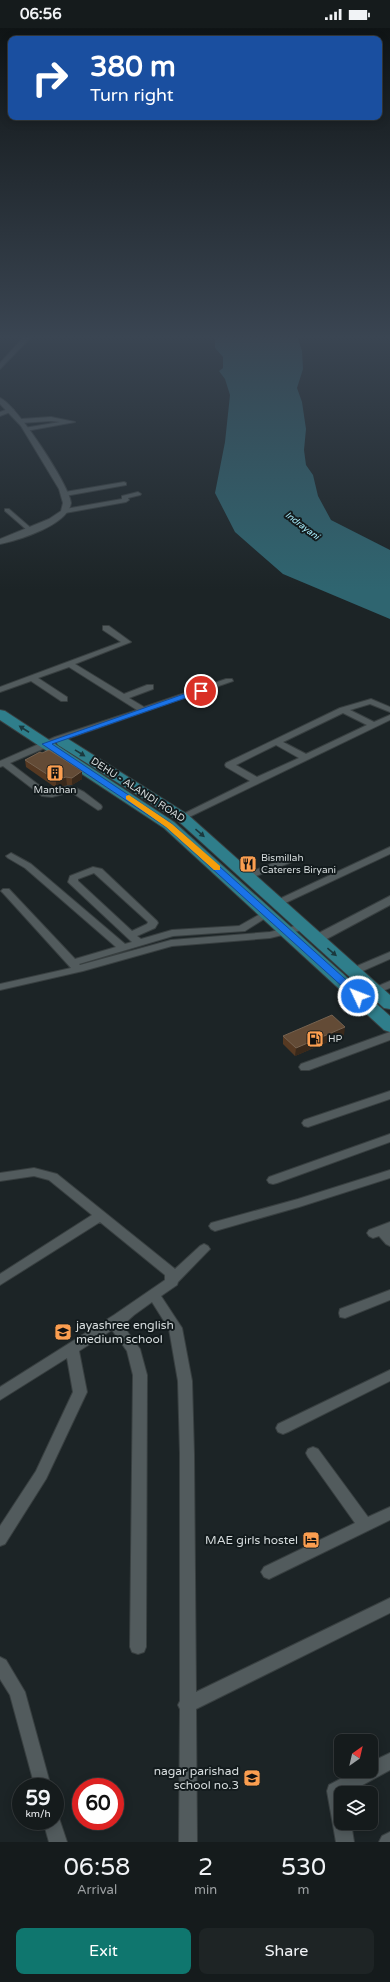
<!DOCTYPE html>
<style>
body{margin:0;font-family:"Varela Round",sans-serif;background:#1e2425;color:#f1f3f6;height:100vh;display:flex;flex-direction:column;font-size:15px;white-space:nowrap}
*{box-sizing:border-box;margin:0}
p{font-size:13px;color:#9da1a3}
.icon{flex:none;width:22px;height:22px;fill:none;stroke:currentColor;stroke-width:2;stroke-linecap:round;stroke-linejoin:round}
.map{position:relative;height:1814px;overflow:hidden}
.drawer{display:flex;flex-direction:column;background:#151b1c;flex:1}
.drawer>*{flex:none}
.guide{position:absolute;left:8px;top:8px;width:374px;height:84px;border-radius:8px;box-shadow:0 2px 10px #0003,0 0 0 1px #34393b;background:#1a4fa0;color:#fff;overflow:hidden}
.needle{width:26px;rotate:34deg}
.fabs{position:absolute;left:334px;top:1706px;display:grid;gap:8px}
.fabs a{display:grid;place-items:center;width:44px;height:44px;border-radius:8px;background:#151b1c;box-shadow:0 2px 10px #0003,0 0 0 1px #34393b;font-size:20px}
.speed{position:absolute;left:12px;top:1750px;display:flex;gap:8px;font-size:20px;font-weight:700;text-align:center}
.speed>*{display:grid;place-content:center;width:52px;height:52px;border-radius:50%;background:#151b1c;box-shadow:0 2px 10px #0003,0 0 0 1px #34393b;line-height:1}
.speed small{font-size:10px;font-weight:400}
.speed .limit{border:6px solid #d22;background:#fff;color:#111}
.pin{position:absolute;display:grid;place-items:center;width:34px;height:34px;color:#fff;margin:-17px;border:2px solid #fff;border-radius:50%;box-shadow:0 1px 4px #0007}
.me{position:absolute;width:44px;margin:-22px;rotate:313deg;stroke-linejoin:round;filter:drop-shadow(0 0 3px #0008)}
.turn{display:flex;align-items:center;gap:14px;height:84px;padding:0 16px;font-size:18px}
.turn .icon{width:52px;height:52px;stroke-width:2.5}
.turn b{display:block;font-size:28px;line-height:34px}
.eta{display:flex;justify-content:space-evenly;align-items:center;height:68px;text-align:center}
.eta b{font-size:24px;font-weight:600;line-height:28px}
.cta{display:flex;gap:8px;margin-top:auto;padding:8px 16px}
.cta a{flex:1;height:46px;border-radius:8px;background:#0f766e;color:#fff;font-size:16px;font-weight:600;line-height:46px;text-align:center}
.cta a+a{background:#1e2425;color:#f1f3f6}
.status{display:flex;justify-content:space-between;align-items:center;height:28px;padding:0 20px;background:#151b1c;direction:ltr}
.status svg{height:11px;fill:currentColor}
.map>svg:first-child{display:block}
.water{fill:#2f6570}
.lines{fill:none;stroke-linecap:round;stroke-linejoin:round}
.minor-casing{stroke:#383f40;stroke-width:2}
.tertiary-casing{stroke:#383f40;stroke-width:2}
.primary-casing{stroke:#383f40;stroke-width:2}
.minor{fill:#525b5d;fill-rule:evenodd}
.tertiary{fill:#525b5d;fill-rule:evenodd}
.primary{fill:#2f7e8b;fill-rule:evenodd}
.wall{fill:#563922}
.shaded-wall{fill:#39291b}
.building{fill:#634b36;stroke:#756250}
.oneway{fill:#1b393e}
.route{fill:#1a73e8;stroke:#114b97}
.slow{fill:#f59e0b}
.labels{text-anchor:middle;dominant-baseline:central;stroke-width:4;stroke-linejoin:round;paint-order:stroke}
.far-water-label{font-size:9px;font-style:italic;fill:#a9eefd;stroke:#131b1d}
.poi-label{font-size:10px;fill:#d6dcdd;stroke:#131b1d;text-anchor:start}
.street-label{font-size:10px;fill:#d6dcdd;stroke:#131b1d}
.near-poi-label{font-size:12px;fill:#d6dcdd;stroke:#131b1d;text-anchor:end}
</style>
<div class="status"><b>06:56</b><svg viewBox="0 0 49 12"><path d="M0 12V9h3v3zM5 12V6h3v6zM10 12V3h3v9zM15 12V0h3v12zM26 1h20v11H26zM47 4h2v5h-2z"/></svg></div>
<div class="map">
<svg width="390" height="1814" viewBox="0 0 390 1814">
<rect width="100%" height="100%" fill="#1c2426"/>
<path class="water" d="M213,308H297L302,323L303,341L297,360L302,374L306,401L304,422L306,437L313,447L318,468L331,492L390,522V591L283,546L235,504L215,465L225,414L230,367L225,351L219,343L223,340V329L215,320V311Z"/>
<g class="lines">
<g class="minor-casing">
<g id="minor">
<path d="M11,380L14,382L13,383L0,388V384Z"/>
<path d="M51,389L75,394L26,403L23,401L24,400L60,394L51,393L21,395L18,393L21,391Z"/>
<path d="M124,454L126,455V457L65,468L62,466L65,464Z"/>
<path d="M138,464L141,466L140,467L128,470L129,472L126,474L65,485L62,483L65,481L122,471V468Z"/>
<path d="M5,481H9L32,501V503H28L5,483Z"/>
<path d="M103,598H109L131,614L75,636L124,666L147,657H153V661L129,670L144,679L226,651H232L233,653L61,713L10,735L48,764L67,758L74,759L84,764L101,777L102,779L101,781L98,782L71,764L52,769L42,768L3,738L0,739V733L55,709L137,682L69,639L38,650L67,669V673H61L31,653L0,664V659L121,614L103,602Z"/>
<path d="M371,671L390,679V684L370,676L350,682L374,694L390,687V692L185,791H179L177,789L250,753L226,739L225,737L226,735L340,680ZM343,685L367,697L306,726L283,714ZM276,717L299,730L257,749L236,737Z"/>
<path d="M390,819V826L281,877H275L273,875L275,873Z"/>
<path d="M11,825L31,836L125,916L132,914L70,856L68,854L70,848L93,839L102,841L157,893L158,895L155,900L137,908L141,911L172,902L239,898L264,884L267,883L272,886L245,903L173,908L79,936L80,937L171,912L270,904L303,896L308,899L307,901L270,910L172,918L83,943L0,962V956L71,940L3,865L1,863L3,861H9L75,931L116,919L25,840L8,830L6,828ZM94,845L148,894L147,896L132,903L78,853V851Z"/>
<path d="M294,827L297,828L299,830L297,832L251,850H245L243,848L245,846Z"/>
<path d="M390,924V931L358,945L354,946L349,943L350,941Z"/>
<path d="M390,953V960L375,966L370,963L371,961Z"/>
<path d="M390,1004V1012L309,1042H301L299,1039L301,1036Z"/>
<path d="M390,1063V1071L308,1099L304,1098L302,1095L304,1092Z"/>
<path d="M390,1106V1114L277,1155L273,1156L269,1155L267,1152L269,1149Z"/>
<path d="M34,1140L57,1146L175,1241L200,1218L204,1216L208,1218L210,1221L178,1254L177,1257L161,1268L182,1300L192,1353L194,1426L196,1664L390,1570V1585L196,1681L197,1814H179L180,1681L178,1677L180,1673V1426L178,1353L169,1301L152,1274L134,1287L124,1296V1299L140,1321L147,1347L146,1619L144,1624L138,1626L132,1624L130,1619L133,1347L127,1323L112,1302L79,1323L87,1364L46,1451L5,1516L0,1518V1498L36,1443L73,1364L67,1330L0,1372V1359L114,1287L165,1252V1247L100,1194L0,1257V1246L92,1187L49,1152L34,1148L0,1153V1145Z"/>
<path d="M390,1142V1150L299,1179L215,1203L211,1201L209,1198L211,1195L298,1171Z"/>
<path d="M390,1194V1218L386,1216L379,1208L373,1210L369,1208L367,1205L369,1202Z"/>
<path d="M390,1262V1272L345,1290L340,1289L339,1285L340,1281Z"/>
<path d="M390,1342V1353L288,1404L283,1406L278,1404L276,1400L278,1396Z"/>
<path d="M313,1419L318,1421L368,1489L390,1479V1492L269,1551L264,1549L261,1544L264,1539L355,1495L308,1429L306,1425L308,1421Z"/>
<path d="M0,1629L6,1632L25,1664L51,1759H35L10,1667L0,1651Z"/>
<path d="M390,1725V1742L348,1765H341V1795H351L354,1814H336L327,1763L329,1757L355,1743H371V1734Z"/>
<path d="M55,1786L58,1787L67,1814H49L43,1793H55Z"/>
<path d="M390,1804V1814H379L382,1808Z"/>
</g>
</g>
<g class="tertiary-casing">
<g id="tertiary">
<path d="M25,308H32L0,341V335Z"/>
<path d="M0,370C16,376 70,458 71,475C68,497 19,512 0,516V511L49,491L61,483L63,475L59,461L21,398L0,376Z"/>
<path d="M390,868V877L321,914L317,915L311,911L313,908Z"/>
</g>
</g>
<g class="primary-casing">
<g id="primary">
<path d="M0,682L5,683L174,794L390,988V1004L384,1002L164,800L0,692Z"/>
<path d="M63,710L68,711L187,786L390,967V981L384,980L177,792L58,717L56,714L58,711Z"/>
</g>
</g>
<use href="#minor" class="minor"/>
<use href="#tertiary" class="tertiary"/>
<use href="#primary" class="primary"/>
</g>
<g class="wall">
<path d="M42,725L82,743V751L72,757H67L56,760L26,739L25,732Z"/>
<path d="M344,1007L295,1028L283,1016V1008Z"/>
</g>
<g class="shaded-wall">
<path d="M82,743V751L72,757V750Z"/>
<path d="M66,749L67,757L56,760V752Z"/>
<path d="M345,999L344,1007L295,1028L296,1020Z"/>
</g>
<g class="building">
<path d="M49,722L82,743L72,750L66,749L56,752L25,732L40,724L42,725Z"/>
<path d="M332,987L345,999L296,1020L283,1008Z"/>
</g>
<defs><path id="oneway-solid" d="M-6-.8H1V-3.2L6.5 0L1 3.2V.8H-6Z"/></defs>
<g class="oneway">
<use href="#oneway-solid" transform="translate(24 701) rotate(-147)"/>
<use href="#oneway-solid" transform="translate(80 725) rotate(32)"/>
<use href="#oneway-solid" transform="translate(200 805) rotate(41)"/>
<use href="#oneway-solid" transform="translate(332 924) rotate(40)"/>
</g>
<linearGradient id="sky" x2="0" y2="1"><stop stop-color="#0f1415"/><stop offset="0.55" stop-color="#3a4552"/><stop offset="1" stop-color="#3a4552" stop-opacity="0"/></linearGradient>
<rect width="390" height="562" fill="url(#sky)"/>
<path class="route" d="M201,660L204,663L203,664L52,716L172,796L362,966V970H355L166,799L42,716Z"/>
<path class="slow" d="M129,767L172,796L220,838V842H214L166,799L126,771V768Z"/>
<defs>
<g id="building-square" transform="scale(0.9)"><rect x="-9" y="-9" width="18" height="18" rx="4" fill="#fb9e50" stroke="#131b1d"/><path d="M-4-6H4V6H1V3H-1V6H-4ZM-2.5-4.3h1.7v1.8h-1.7ZM.8-4.3h1.7v1.8H.8ZM-2.5-1h1.7V.8h-1.7ZM.8-1h1.7V.8H.8Z" fill="#111"/></g>
<g id="restaurant-square" transform="scale(0.9)"><rect x="-9" y="-9" width="18" height="18" rx="4" fill="#fb9e50" stroke="#131b1d"/><path d="M-5-6h1v4h1v-4h1v4h1v-4h1v5L-1.5 .5V6h-2V.5L-5-1ZM5-6V6H3V1.5H1.5Q1.5-4 5-6Z" fill="#111"/></g>
<g id="fuel-square" transform="scale(0.9)"><rect x="-9" y="-9" width="18" height="18" rx="4" fill="#fb9e50" stroke="#131b1d"/><path d="M-5.5-6h7V0h2V4h1.3V-2.5L3-4.5l.8-.8L6-3V5H2.5V1h-1V6h-7ZM-4.2-4.7v3.2H.2V-4.7Z" fill="#111"/></g>
<g id="school-square" transform="scale(0.9)"><rect x="-9" y="-9" width="18" height="18" rx="4" fill="#fb9e50" stroke="#131b1d"/><path d="M0-5L7-2L0 1L-7-2ZM-4 1L0 2.5L4 1V4Q0 6-4 4Z" fill="#111"/></g>
<g id="hotel-square" transform="scale(0.9)"><rect x="-9" y="-9" width="18" height="18" rx="4" fill="#fb9e50" stroke="#131b1d"/><path d="M-6-4.5h1.5V1H6V5H4.5V3h-9V5H-6ZM-4 0a1.8 1.8 0 1 1 3.6 0ZM.5 0V-2.5h3Q6-2.5 6 0Z" fill="#111"/></g>
</defs>
<g fill-rule="evenodd">
<use href="#building-square" x="55" y="745"/>
<use href="#restaurant-square" x="248" y="836"/>
<use href="#fuel-square" x="315" y="1011"/>
<use href="#school-square" x="63" y="1304"/>
<use href="#hotel-square" x="311" y="1512"/>
<use href="#school-square" x="252" y="1750"/>
</g>
<g class="labels">
<g class="far-water-label">
<text transform="translate(302 498) rotate(37)">Indrayani</text>
</g>
<g class="poi-label">
<text x="55" y="762" text-anchor="middle">Manthan</text>
<text x="261" y="830">Bismillah<tspan x="261" dy="12">Caterers Biryani</tspan></text>
<text x="328" y="1011">HP</text>
</g>
<g class="street-label">
<text transform="translate(138 762) rotate(33)">DEHU - ALANDI ROAD</text>
</g>
<g class="near-poi-label">
<text x="76" y="1297" text-anchor="start">jayashree english<tspan x="76" dy="14">medium school</tspan></text>
<text x="298" y="1512">MAE girls hostel</text>
<text x="239" y="1743">nagar parishad<tspan x="239" dy="14">school no.3</tspan></text>
</g>
</g>
</svg>
<div class="fabs">
<a><svg class="needle" viewBox="-14 -14 28 28"><path d="M0-13l5 13h-10z" fill="#e53935"/><path d="M0 13l5-13h-10z" fill="#9da1a3"/></svg></a>
<a><svg class="icon" aria-label="layers" viewBox="0 0 24 24"><path d="M12 4l9 5-9 5-9-5zM3 14l9 5 9-5"/></svg></a>
</div>
<div class="speed"><div>59<small>km/h</small></div><div class="limit">60</div></div>
<div class="pin" style="left:201px;top:663px;background:#d93025"><svg class="icon" aria-label="arrive" viewBox="0 0 24 24"><path d="M6 21V4h12l-3 4 3 4H6"/></svg></div>
<svg class="me" style="left:358px;top:968px" viewBox="-20 -20 40 40"><circle r="17" fill="#1a73e8" stroke="#fff" stroke-width="3"/><path d="M0-11L8 9 0 5-8 9z" fill="#fff"/></svg>
<div class="guide">
<div class="turn"><svg class="icon" aria-label="right" viewBox="0 0 24 24"><path d="M7 20v-9h11M14 6l5 5-5 5"/></svg><div><b>380 m</b>Turn right</div></div>
</div>
</div>
<section class="drawer">
<div class="eta">
<div><b>06:58</b><p>Arrival</p></div>
<div><b>2</b><p>min</p></div>
<div><b>530</b><p>m</p></div>
</div>
<div class="cta"><a>Exit</a><a>Share</a></div>
</section>
